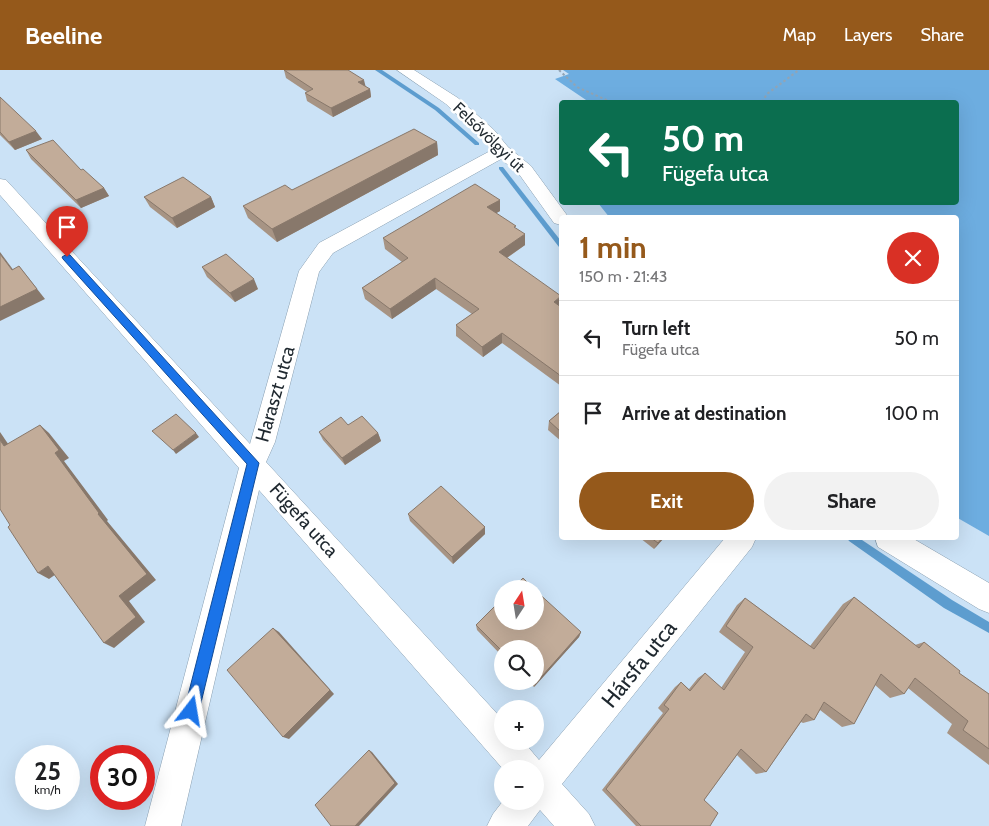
<!DOCTYPE html>
<meta charset="utf-8">
<style>
body{margin:0;font-family:Cabin,sans-serif;background:#f2f2f2;color:#202124;height:100vh;display:flex;flex-direction:column;font-size:19px;white-space:nowrap}
*{box-sizing:border-box;margin:0}
p{font-size:16px;color:#757577}
.icon{flex:none;width:28px;height:28px;fill:none;stroke:currentColor;stroke-width:2;stroke-linecap:round;stroke-linejoin:round}
.map{position:relative;flex:1;overflow:hidden}
.side{position:absolute;left:559px;top:145px;width:400px;height:325px;display:flex;flex-direction:column;background:#fff;border-radius:5px;box-shadow:0 5px 20px #0002}
.side>*{flex:none}
.guide{position:absolute;left:559px;top:30px;width:400px;height:105px;border-radius:5px;box-shadow:0 5px 20px #0002;background:#0b6e4f;color:#fff;overflow:hidden}
.needle{width:32px;rotate:12deg}
.controls{position:absolute;left:494px;top:510px;display:grid;gap:10px}
.controls a{display:grid;place-items:center;width:50px;height:50px;border-radius:50%;background:#fff;box-shadow:0 5px 20px #0002;font-size:25px}
.speed{position:absolute;left:15px;top:675px;display:flex;gap:10px;font-size:25px;font-weight:700;text-align:center}
.speed>*{display:grid;place-content:center;width:65px;height:65px;border-radius:50%;background:#fff;box-shadow:0 5px 20px #0002;line-height:1}
.speed small{font-size:12px;font-weight:400}
.speed .limit{border:8px solid #d22;background:#fff;color:#111}
.pin{position:absolute;display:grid;place-items:center;width:42px;height:42px;color:#fff;margin:-51px -21px;border-radius:50% 50% 50% 0;rotate:-45deg;box-shadow:0 0 5px #0007}
.pin .icon{rotate:45deg}
.me{position:absolute;width:55px;margin:-28px;rotate:14deg;stroke-linejoin:round;filter:drop-shadow(0 0 4px #0008)}
.turn{display:flex;align-items:center;gap:18px;height:105px;padding:0 20px;font-size:22px}
.turn .icon{width:65px;height:65px;stroke-width:2.5}
.turn b{display:block;font-size:35px;line-height:42px}
.round{display:grid;place-items:center;flex:none;width:52px;height:52px;border-radius:26px;background:#f2f2f2}
.summary{display:flex;align-items:center;justify-content:space-between;height:85px;padding:0 20px}
h1{font-size:30px;font-weight:700;line-height:38px;color:#95591b}
.button{display:flex;gap:10px;margin-top:auto;padding:10px 20px}
.button a{flex:1;height:58px;border-radius:30px;background:#95591b;color:#fff;font-size:20px;font-weight:700;line-height:58px;text-align:center}
.button a+a{background:#f2f2f2;color:#202124}
ul{padding:0;list-style:none}
li{display:flex;align-items:center;gap:15px;height:75px;padding:0 20px;border-top:1px solid #e0e0e0}
li div{flex:1}
li b{display:block;font-size:19px}
li em{font-style:normal}
header{display:flex;align-items:center;gap:30px;box-sizing:border-box;height:70px;padding:0 25px;background:#95591b;color:#fff}
header strong{font-size:24px}
nav{display:flex;gap:28px;margin-inline-start:auto;font-size:18px}
.map>svg:first-child{display:block}
.forest{fill:#6dade0}
.lines{fill:none;stroke-linecap:round;stroke-linejoin:round}
.stream{fill:#5d9dcf;fill-rule:evenodd}
.minor-casing{stroke:#899fb1;stroke-width:1}
.path{stroke:#92a4b4;stroke-width:2;stroke-dasharray:2.5 2.5;stroke-linecap:butt}
.minor{fill:#fff;fill-rule:evenodd}
.wall{fill:#a79484}
.shaded-wall{fill:#88786b}
.building{fill:#c2ac99;stroke:#88786b}
.route{fill:#1a73e8;stroke:#114b97}
.labels{text-anchor:middle;dominant-baseline:central;stroke-width:5;stroke-linejoin:round;paint-order:stroke}
.far-street-label{font-size:16px;fill:#1f282f;stroke:#fff}
.street-label{font-size:19px;fill:#1f282f;stroke:#fff}
.near-street-label{font-size:22px;fill:#1f282f;stroke:#fff}
</style>
<header>
<strong>Beeline</strong>
<nav><a>Map</a><a>Layers</a><a>Share</a></nav>
</header>
<div class="map">
<svg width="989" height="756" viewBox="0 0 989 756">
<rect width="100%" height="100%" fill="#cbe2f6"/>
<path class="forest" d="M563,0H989V466L956,447V148H610L598,133L956,132V32H589L555,9L569,4Z"/>
<g class="lines">
<g class="stream">
<path d="M375,0H382L439,38L479,73V75H475L435,40Z"/>
<path d="M499,97H503L561,171V177H559L499,99Z"/>
<path d="M847,468H859L952,530L989,552V563L944,538L849,471Z"/>
</g>
<g class="minor-casing">
<g id="minor">
<path d="M397,0H414L458,28L494,60L508,77L531,96L569,148H561V155L554,153L519,104L501,89L333,183L319,202L275,372L266,392L502,649V671H523L539,690L725,468H756L752,477L562,714L589,744L595,756H554L540,740L528,756H487L493,744L503,731H535V699H503L259,420L181,756H145L239,398L0,125V109L6,110L250,374L299,201L319,173L492,80L482,68L446,34Z"/>
<path d="M875,468H912L989,513V543L979,539L878,477Z"/>
</g>
</g>
<g class="path">
<path d="M559,0L577,17L611,32"/>
<path d="M762,32L767,24L799,0"/>
</g>
<use href="#minor" class="minor"/>
</g>
<g class="wall">
<path d="M284,0L365,16L370,19L371,27L333,47L307,31L305,23L307,22L286,8Z"/>
<path d="M0,27L42,69L15,80L0,65Z"/>
<path d="M437,72L438,85L277,172L248,148L243,136Z"/>
<path d="M26,80L81,100L104,118L109,126L81,138L31,89Z"/>
<path d="M144,127H211L215,137L177,158L150,137Z"/>
<path d="M500,130V141L496,143L516,159L525,175L507,188L561,237V316L502,273L483,287L456,266V255L472,244L436,219L392,249L365,229L362,218L402,192L385,179L383,168Z"/>
<path d="M202,197L258,219L235,232L207,207Z"/>
<path d="M561,341V371L548,360L549,351Z"/>
<path d="M348,355L378,363L381,371L345,395L323,370L319,362Z"/>
<path d="M408,444L485,457V464L453,494L410,451Z"/>
<path d="M640,468H664L654,479Z"/>
<path d="M854,527L915,575L924,572L959,603L989,624V695L947,663L952,654L908,618L904,624L890,628L875,615L854,654L842,657L820,640L814,650L803,653L801,652L766,702L756,704L737,685L704,730L710,756H636L602,720L663,643L658,638L675,617L681,612L689,619L698,608L705,603L721,618L745,582L719,562L737,535L745,528L810,576L843,534Z"/>
<path d="M476,555L581,562L579,567L534,617L528,611H535L502,579V586L477,560Z"/>
</g>
<g class="shaded-wall">
<path d="M364,10L366,18L358,12Z"/>
<path d="M370,19L371,27L333,47L331,38Z"/>
<path d="M36,61L42,69L15,80L9,72Z"/>
<path d="M437,72L438,85L277,172L272,159Z"/>
<path d="M104,118L109,126L81,138L76,130Z"/>
<path d="M211,127L215,137L177,158L172,148Z"/>
<path d="M500,130V141L488,148L487,137Z"/>
<path d="M525,164V175L499,193V182Z"/>
<path d="M0,182L20,209L12,200L0,184Z"/>
<path d="M19,196L45,229L0,251V237Z"/>
<path d="M435,208L436,219L392,249L390,239Z"/>
<path d="M254,209L258,219L235,232L230,223Z"/>
<path d="M561,226V229L560,236L554,232Z"/>
<path d="M502,263V273L483,287L482,277Z"/>
<path d="M40,355L49,363L69,388L64,391L108,450L107,451L156,510L129,531L145,552L114,578L104,573L119,526L98,444L55,383Z"/>
<path d="M0,362L15,384L4,376L0,370Z"/>
<path d="M196,363L199,367L176,384L173,380Z"/>
<path d="M378,363L381,371L345,395L342,388Z"/>
<path d="M485,457V464L453,494L452,487Z"/>
<path d="M662,468H664L654,479L658,473Z"/>
<path d="M48,496L59,502L49,509L38,503Z"/>
<path d="M273,558L279,562L334,624L289,669L283,667Z"/>
<path d="M581,562L579,567L534,617L535,614Z"/>
<path d="M369,680L372,682L398,714L359,756H355Z"/>
</g>
<g class="building">
<path d="M284,0H348L364,10L358,12L370,19L331,38L305,23L313,19Z"/>
<path d="M0,27L36,61L9,72L0,62Z"/>
<path d="M414,59L437,72L272,159L243,136L285,115L292,120Z"/>
<path d="M53,70L81,100L83,99L104,118L76,130L26,80Z"/>
<path d="M183,107L211,127L172,148L144,127Z"/>
<path d="M475,114L500,130L487,137L516,156L514,157L525,164L499,182L561,226L554,232L561,237V306L502,263L482,277L456,255L479,239L435,208L390,239L362,218L408,188L383,168Z"/>
<path d="M0,184L12,200L19,196L37,219L0,237Z"/>
<path d="M226,184L254,209L230,223L202,197Z"/>
<path d="M561,341V362L549,351Z"/>
<path d="M176,344L196,363L173,380L152,361Z"/>
<path d="M362,346L378,363L342,388L319,362L341,347L348,355Z"/>
<path d="M40,355L59,380L55,383L99,443L98,444L147,504L119,526L136,547L104,573L48,496L38,503L8,457L10,455L0,439V370L4,376Z"/>
<path d="M441,416L485,457L452,487L408,444Z"/>
<path d="M651,468H662L658,473Z"/>
<path d="M523,508L534,519H512Z"/>
<path d="M535,520L581,562L535,614L532,611H535V579H502V581L476,555L502,529V551H535Z"/>
<path d="M854,527L919,578L924,572L960,601L959,603L989,624V679L963,660L968,651L915,608L904,624L881,604L854,654L824,632L814,650L806,644L766,702L741,679L704,730L718,743L710,756H641L606,719L669,639L664,635L681,612L690,621L705,603L724,620L753,577L726,556L745,528L814,579Z"/>
<path d="M273,558L330,620L283,667L227,600Z"/>
<path d="M369,680L395,713L355,756H331L315,735Z"/>
</g>
<path class="route" d="M67,184L70,185L259,393L199,641L196,647L191,649L186,647L184,641L247,394L63,189L62,187Z"/>
<g class="labels">
<g class="far-street-label">
<text transform="translate(489 67) rotate(44)">Felsővölgyi út</text>
</g>
<g class="street-label">
<text transform="translate(275 324) rotate(-74)">Haraszt utca</text>
<text transform="translate(304 450) rotate(48)">Fügefa utca</text>
</g>
<g class="near-street-label">
<text transform="translate(639 594) rotate(-51)">Hársfa utca</text>
</g>
</g>
</svg>
<div class="controls">
<a><svg class="needle" viewBox="-14 -14 28 28"><path d="M0-13l5 13h-10z" fill="#e53935"/><path d="M0 13l5-13h-10z" fill="#757577"/></svg></a>
<a><svg class="icon" aria-label="search" viewBox="0 0 24 24"><circle cx="10" cy="10" r="6"/><path d="M15 15l6 6"/></svg></a>
<a>+</a>
<a>−</a>
</div>
<div class="speed"><div>25<small>km/h</small></div><div class="limit">30</div></div>
<div class="pin" style="left:67px;top:187px;background:#d93025"><svg class="icon" aria-label="arrive" viewBox="0 0 24 24"><path d="M6 21V4h12l-3 4 3 4H6"/></svg></div>
<svg class="me" style="left:191px;top:641px" viewBox="-20 -20 40 40"><path d="M0-17L14 15 0 8-14 15z" fill="#1a73e8" stroke="#fff" stroke-width="4"/></svg>
<div class="guide">
<div class="turn"><svg class="icon" aria-label="left" viewBox="0 0 24 24"><path d="M17 20v-9H6M10 6l-5 5 5 5"/></svg><div><b>50 m</b>Fügefa utca</div></div>
</div>
<section class="side">
<div class="summary"><div><h1>1 min</h1><p>150 m · 21:43</p></div><a class="round" style="background:#d93025;color:#fff"><svg class="icon" aria-label="close" viewBox="0 0 24 24"><path d="M6 6l12 12M18 6L6 18"/></svg></a></div>
<ul>
<li><svg class="icon" aria-label="left" viewBox="0 0 24 24"><path d="M17 20v-9H6M10 6l-5 5 5 5"/></svg><div><b>Turn left</b><p>Fügefa utca</p></div><em>50 m</em></li>
<li><svg class="icon" aria-label="arrive" viewBox="0 0 24 24"><path d="M6 21V4h12l-3 4 3 4H6"/></svg><div><b>Arrive at destination</b></div><em>100 m</em></li>
</ul>
<div class="button"><a>Exit</a><a>Share</a></div>
</section>
</div>
